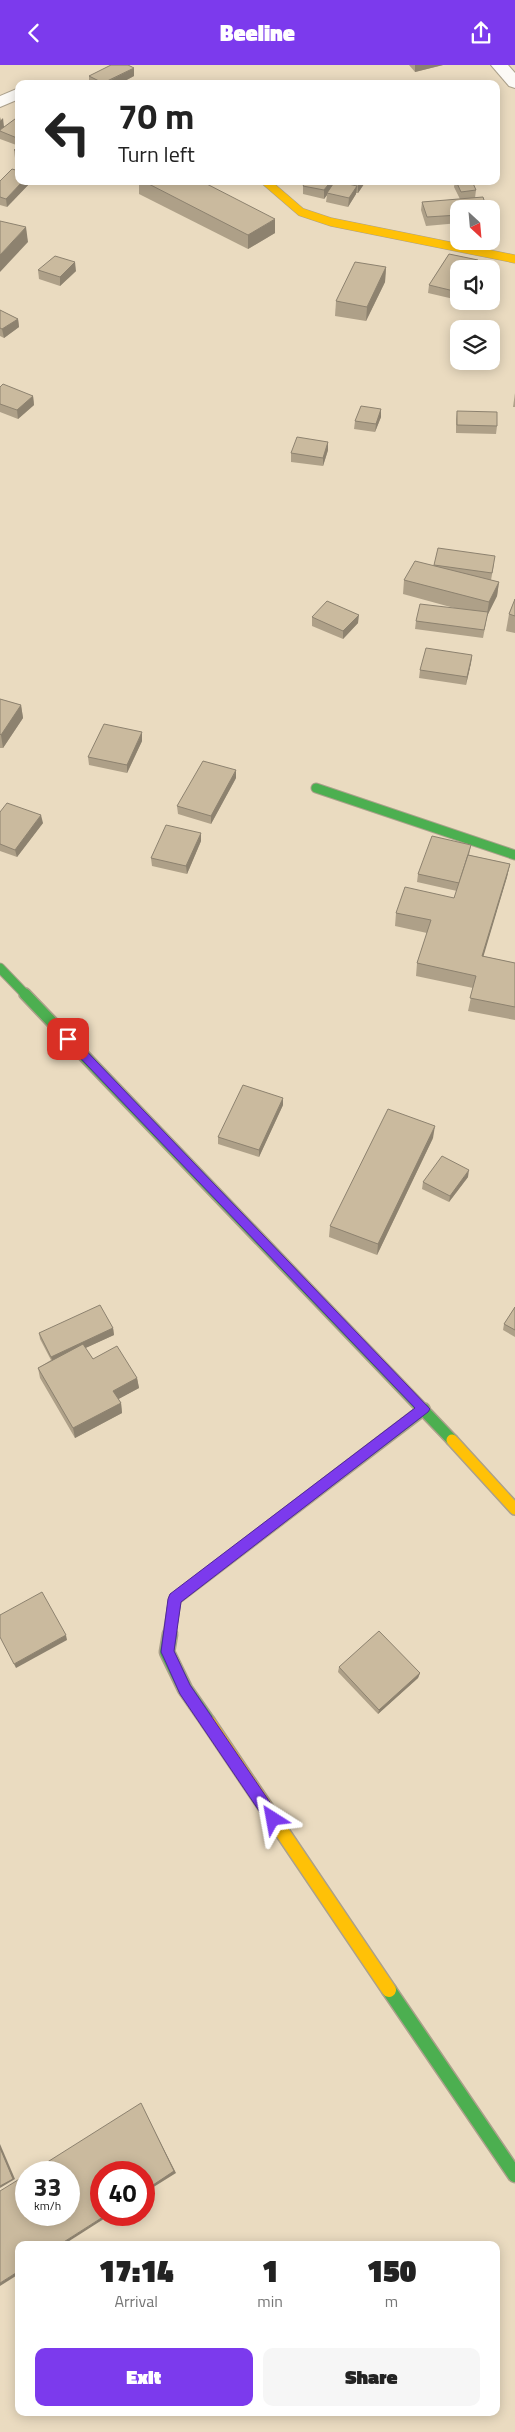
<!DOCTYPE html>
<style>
body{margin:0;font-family:"Titillium Web",sans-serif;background:#f6f6f6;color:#222;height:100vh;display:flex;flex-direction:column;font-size:19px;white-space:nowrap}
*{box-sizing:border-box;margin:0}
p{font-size:16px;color:#767676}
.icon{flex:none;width:28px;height:28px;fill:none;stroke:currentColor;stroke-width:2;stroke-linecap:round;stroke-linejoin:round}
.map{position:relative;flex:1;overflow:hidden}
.side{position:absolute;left:15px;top:2176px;width:485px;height:175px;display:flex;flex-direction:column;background:#fff;border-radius:10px;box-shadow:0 2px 12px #0003}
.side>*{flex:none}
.top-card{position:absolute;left:15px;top:15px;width:485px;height:105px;border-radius:10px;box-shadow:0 2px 12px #0003;background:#fff;color:#222;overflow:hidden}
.needle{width:32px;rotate:154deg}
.controls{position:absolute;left:450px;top:135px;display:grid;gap:10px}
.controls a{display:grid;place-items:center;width:50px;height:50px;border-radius:10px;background:#fff;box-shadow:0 2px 12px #0003;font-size:25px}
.speed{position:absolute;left:15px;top:2096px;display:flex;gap:10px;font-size:25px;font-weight:700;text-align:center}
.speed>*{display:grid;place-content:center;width:65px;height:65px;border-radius:50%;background:#fff;box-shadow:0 2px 12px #0003;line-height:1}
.speed small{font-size:12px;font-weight:400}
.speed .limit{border:8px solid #d22;background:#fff;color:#111}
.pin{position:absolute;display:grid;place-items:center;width:42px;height:42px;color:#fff;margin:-21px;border-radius:10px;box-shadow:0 2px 8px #0006}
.me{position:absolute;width:55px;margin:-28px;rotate:326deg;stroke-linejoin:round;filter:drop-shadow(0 0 4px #0008)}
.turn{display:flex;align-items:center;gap:18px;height:105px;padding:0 20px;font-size:22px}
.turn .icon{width:65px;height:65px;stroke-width:2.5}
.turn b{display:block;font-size:35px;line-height:42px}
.eta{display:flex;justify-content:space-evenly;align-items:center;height:85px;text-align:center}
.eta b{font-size:30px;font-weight:800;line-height:35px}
.cta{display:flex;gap:10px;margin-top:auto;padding:10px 20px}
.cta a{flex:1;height:58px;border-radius:10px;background:#7c3aed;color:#fff;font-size:20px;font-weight:800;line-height:58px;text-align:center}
.cta a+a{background:#f6f6f6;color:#222}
header{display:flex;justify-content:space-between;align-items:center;height:65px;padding:0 20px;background:#7c3aed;color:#fff;font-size:22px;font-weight:800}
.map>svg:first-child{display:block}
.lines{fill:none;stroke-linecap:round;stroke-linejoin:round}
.street-casing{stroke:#aba08b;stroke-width:2}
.fast-far2-casing{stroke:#aba08b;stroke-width:11}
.fast-far1-casing{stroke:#aba08b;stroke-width:14}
.fast-casing{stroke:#aba08b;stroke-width:17}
.slow-far2-casing{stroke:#aba08b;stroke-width:9}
.slow-far1-casing{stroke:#aba08b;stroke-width:14}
.slow-casing{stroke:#aba08b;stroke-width:17}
.street{fill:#fcfaf6;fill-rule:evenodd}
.fast-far2{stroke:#4caf50;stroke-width:9}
.fast-far1{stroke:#4caf50;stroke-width:11}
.fast{stroke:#4caf50;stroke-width:14}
.slow-far2{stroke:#ffc107;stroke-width:8}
.slow-far1{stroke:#ffc107;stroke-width:11}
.slow{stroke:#ffc107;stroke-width:14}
.wall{fill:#aea088}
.shaded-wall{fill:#8d826f}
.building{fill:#caba9e;stroke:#8d826f}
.route{fill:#7c3aed;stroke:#51269a}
</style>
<header><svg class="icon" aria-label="back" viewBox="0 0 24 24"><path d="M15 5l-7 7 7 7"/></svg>Beeline<svg class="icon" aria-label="share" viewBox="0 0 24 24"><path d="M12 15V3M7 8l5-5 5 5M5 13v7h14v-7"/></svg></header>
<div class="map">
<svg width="515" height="2367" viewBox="0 0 515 2367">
<rect width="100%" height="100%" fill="#eadbc0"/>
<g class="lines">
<g class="street-casing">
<g id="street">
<path d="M491,0H508L515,8V23L509,21Z"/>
<path d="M19,23V34L0,42V31Z"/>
</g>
</g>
<g class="fast-far2-casing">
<g id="fast-far2">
<path d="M316,723L515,790"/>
<path d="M0,903L26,930"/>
</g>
</g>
<g class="fast-far1-casing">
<g id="fast-far1">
<path d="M25,929L452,1375"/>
<path d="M169,1571L175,1534L424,1344"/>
</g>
</g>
<g class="fast-casing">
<g id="fast">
<path d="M170,1569L167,1587L185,1624L208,1657"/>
<path d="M389,1925L515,2110"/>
</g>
</g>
<g class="slow-far2-casing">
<path id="slow-far2" d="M265,116L301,147L331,157L515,194"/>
</g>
<g class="slow-far1-casing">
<path id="slow-far1" d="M452,1375L515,1444"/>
</g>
<g class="slow-casing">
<path id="slow" d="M208,1657L389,1925"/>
</g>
<use href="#street" class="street"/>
<use href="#fast-far2" class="fast-far2"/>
<use href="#fast-far1" class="fast-far1"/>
<use href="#fast" class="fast"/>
<use href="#slow-far2" class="slow-far2"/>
<use href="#slow-far1" class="slow-far1"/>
<use href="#slow" class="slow"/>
</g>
<g class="wall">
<path d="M409,0H443L415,7Z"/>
<path d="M134,3V11L119,19H89V11Z"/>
<path d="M19,51V81L0,74V52L4,62Z"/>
<path d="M19,81V94L15,93L14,85Z"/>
<path d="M0,116H31V117L7,142L0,140Z"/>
<path d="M139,116H201L275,168L248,184L139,129Z"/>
<path d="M306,116H366L358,128H356V129L348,142L326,137L327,130L324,134L303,129V121Z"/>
<path d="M455,116H472L476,125L475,133L459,144V158L426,161L421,145L422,137L460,134L454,122Z"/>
<path d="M449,189L478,195L477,202L487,204H459V233L458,235L428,228L429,220Z"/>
<path d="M386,202L385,217L366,256L335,251L336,236Z"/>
<path d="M38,205L76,206L60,221L39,214Z"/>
<path d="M0,245L18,254L19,262L4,273L0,271Z"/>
<path d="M0,322L33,331L34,340L18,354L0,347Z"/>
<path d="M515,328V342H513Z"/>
<path d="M381,344V352L375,367L354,364L355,356Z"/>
<path d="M457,346L497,361L496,369L456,368V354Z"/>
<path d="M328,377V385L323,401L291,397V388Z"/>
<path d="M494,499L491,515L499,517L497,531L487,551L483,573L415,564L416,556L458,544L403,529L404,515L434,500Z"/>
<path d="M515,534V568L506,566L509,549Z"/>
<path d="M312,552L358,558L343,574L312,561Z"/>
<path d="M472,590L471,598L466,620L419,613L420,605Z"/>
<path d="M0,634L21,640L23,653L3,683H0Z"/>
<path d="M142,676L127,708L89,700L88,692Z"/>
<path d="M236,713L211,759L178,749L177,741Z"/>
<path d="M0,747L43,758L17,792L0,786Z"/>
<path d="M201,776L187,809L152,801L151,793Z"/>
<path d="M471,780L469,790L510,799L507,812L483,891L515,898V955L468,946L473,923L416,911L417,898L427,868L395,861L396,848L454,833L457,826L417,817L418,809Z"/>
<path d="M283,1040L259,1092L218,1079V1072Z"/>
<path d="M433,1073L377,1190L329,1172L330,1161Z"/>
<path d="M468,1112L449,1137L422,1124L423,1117Z"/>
<path d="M515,1242V1272L503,1265L504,1259Z"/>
<path d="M113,1263L114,1270L85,1283L93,1294L137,1313L139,1323L118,1334L121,1338L122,1348L75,1373L40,1313L38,1303L51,1295L40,1274L39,1268Z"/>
<path d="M339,1602L420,1608L418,1613L378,1649L338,1607Z"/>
</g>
<g class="shaded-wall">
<path d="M415,0H443L415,7Z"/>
<path d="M134,3V11L119,19H103Z"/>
<path d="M3,53L4,62L0,65V56Z"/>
<path d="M23,116H31V117L7,142L6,134Z"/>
<path d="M331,116H337L327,128V130L324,134V125Z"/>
<path d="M361,116H366L358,128V119Z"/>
<path d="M357,121L356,129L348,142L349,133Z"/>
<path d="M275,154V168L248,184V170Z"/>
<path d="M26,162L28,177L0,207V190Z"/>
<path d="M478,195L477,204H473Z"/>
<path d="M75,197L76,206L60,221V212Z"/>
<path d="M386,202L385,217L366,256L367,242Z"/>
<path d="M498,206L497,214L491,227V220Z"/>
<path d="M18,254L19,262L4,273L2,264Z"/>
<path d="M33,331L34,340L18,354L17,345Z"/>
<path d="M381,344V352L375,367L376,359Z"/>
<path d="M328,377V385L323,401V393Z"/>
<path d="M499,517L497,531L487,551L483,573L489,537Z"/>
<path d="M359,550L358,558L343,574V566Z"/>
<path d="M472,590L471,598L466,620L467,612Z"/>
<path d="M21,640L23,653L3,683L1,670Z"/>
<path d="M142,667V676L127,708V700Z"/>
<path d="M236,705V713L211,759V751Z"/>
<path d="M41,750L43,758L17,792L15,785Z"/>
<path d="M201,768V776L187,809L186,801Z"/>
<path d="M510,799L507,812L480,903L482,891Z"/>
<path d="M283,1033V1040L259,1092V1085Z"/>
<path d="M435,1061L433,1073L377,1190L378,1179Z"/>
<path d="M469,1105L468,1112L449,1137L450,1131Z"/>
<path d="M113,1263L114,1270L53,1298L51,1292Z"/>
<path d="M137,1313L139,1323L115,1336L113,1326Z"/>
<path d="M121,1338L122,1348L75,1373L73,1363Z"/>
<path d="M66,1570L67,1575L16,1603L14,1599Z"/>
<path d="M420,1608L418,1613L378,1649L379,1645Z"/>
<path d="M142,2041L176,2108L144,2128V2126Z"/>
<path d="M0,2079L15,2114L0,2123Z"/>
<path d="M106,2150H110L63,2180H59Z"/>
<path d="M19,2206V2209L0,2221V2218Z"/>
</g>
<g class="building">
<path d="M111,0H128L134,3L103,18L89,11Z"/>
<path d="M19,51V72L17,73L0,66V65Z"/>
<path d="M19,81V86L14,85Z"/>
<path d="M12,104L19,106V116H23L6,134L0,132V116Z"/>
<path d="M143,116H201L275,154L248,170Z"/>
<path d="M306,116H331L324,125L303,121Z"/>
<path d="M335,116L357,121L349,133L327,128Z"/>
<path d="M343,116H361L358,119Z"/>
<path d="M456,116H472L476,125L461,127Z"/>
<path d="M483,132L487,144H459V150L427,152L422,137Z"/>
<path d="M0,156L26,162L0,190Z"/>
<path d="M449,189L478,195L473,204H459L458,227L429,220Z"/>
<path d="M55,191L75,197L60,212L38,205Z"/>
<path d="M355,197L386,202L367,242L336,236Z"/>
<path d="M477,202L487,204H476Z"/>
<path d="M491,204L498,206L491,220Z"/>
<path d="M0,245L18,254L2,264L0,263Z"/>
<path d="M3,319L33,331L17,345L0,339V322Z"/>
<path d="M361,341L381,344L376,359L355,356Z"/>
<path d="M457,346L497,347V361L457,360Z"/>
<path d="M297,372L328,377L323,393L291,388Z"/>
<path d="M438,483L495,491L492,508L434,500Z"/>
<path d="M415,496L499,517L489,537L404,515Z"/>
<path d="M515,534V551L509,549Z"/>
<path d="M327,536L359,550L343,566L312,552Z"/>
<path d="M420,539L488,547L484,565L416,556Z"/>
<path d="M426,583L472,590L467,612L420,605Z"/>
<path d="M0,634L21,640L1,670L0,669Z"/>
<path d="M104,659L142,667L127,700L88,692Z"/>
<path d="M203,696L236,705L211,751L177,741Z"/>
<path d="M7,738L41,750L15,785L0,779V747Z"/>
<path d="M166,760L201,768L186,801L151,793Z"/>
<path d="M432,771L471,780L459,818L418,809Z"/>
<path d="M468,790L510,799L482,891L515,898V942L470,933L476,911L417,898L431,855L396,848L405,822L454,833Z"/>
<path d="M243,1020L283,1033L259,1085L218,1072Z"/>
<path d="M388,1044L435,1061L378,1179L330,1161Z"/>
<path d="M442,1091L469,1105L450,1131L423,1117Z"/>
<path d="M100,1240L113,1263L51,1292L39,1268Z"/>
<path d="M515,1242V1265L504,1259Z"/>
<path d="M83,1279L93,1294L117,1281L137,1313L113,1326L121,1338L73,1363L38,1303Z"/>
<path d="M42,1527L66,1570L14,1599L0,1572V1550Z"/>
<path d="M379,1566L420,1608L379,1645L339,1602Z"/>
<path d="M141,2038L174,2106L144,2126V2108H101V2150H106L59,2180H19V2206L0,2218V2126L26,2110V2150H69V2108H30Z"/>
<path d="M0,2083L13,2114L0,2121Z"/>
</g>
<path class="route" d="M68,970L72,971L430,1344L428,1347L181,1537L174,1586L190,1620L278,1749L280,1754L278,1759L273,1761L268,1759L180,1629L163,1591L161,1587L168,1534L170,1529L415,1343L65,977V971Z"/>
</svg>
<div class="controls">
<a><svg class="needle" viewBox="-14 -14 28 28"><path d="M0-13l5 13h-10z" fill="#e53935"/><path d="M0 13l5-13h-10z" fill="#767676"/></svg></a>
<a><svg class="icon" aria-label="sound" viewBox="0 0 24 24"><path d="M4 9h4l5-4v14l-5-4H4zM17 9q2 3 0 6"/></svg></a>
<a><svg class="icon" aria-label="layers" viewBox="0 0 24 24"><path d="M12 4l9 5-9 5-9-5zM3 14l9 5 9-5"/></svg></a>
</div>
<div class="speed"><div>33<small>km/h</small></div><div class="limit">40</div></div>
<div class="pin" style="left:68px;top:974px;background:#d93025"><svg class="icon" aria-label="arrive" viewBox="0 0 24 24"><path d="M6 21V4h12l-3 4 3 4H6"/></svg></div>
<svg class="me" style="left:273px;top:1754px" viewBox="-20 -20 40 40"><path d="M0-17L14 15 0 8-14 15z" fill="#7c3aed" stroke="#fff" stroke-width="4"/></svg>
<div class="top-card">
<div class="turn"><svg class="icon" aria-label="left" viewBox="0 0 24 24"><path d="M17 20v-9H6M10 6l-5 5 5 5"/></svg><div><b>70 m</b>Turn left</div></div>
</div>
<section class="side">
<div class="eta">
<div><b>17:14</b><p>Arrival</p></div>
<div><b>1</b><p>min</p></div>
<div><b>150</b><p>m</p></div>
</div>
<div class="cta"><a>Exit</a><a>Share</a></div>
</section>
</div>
